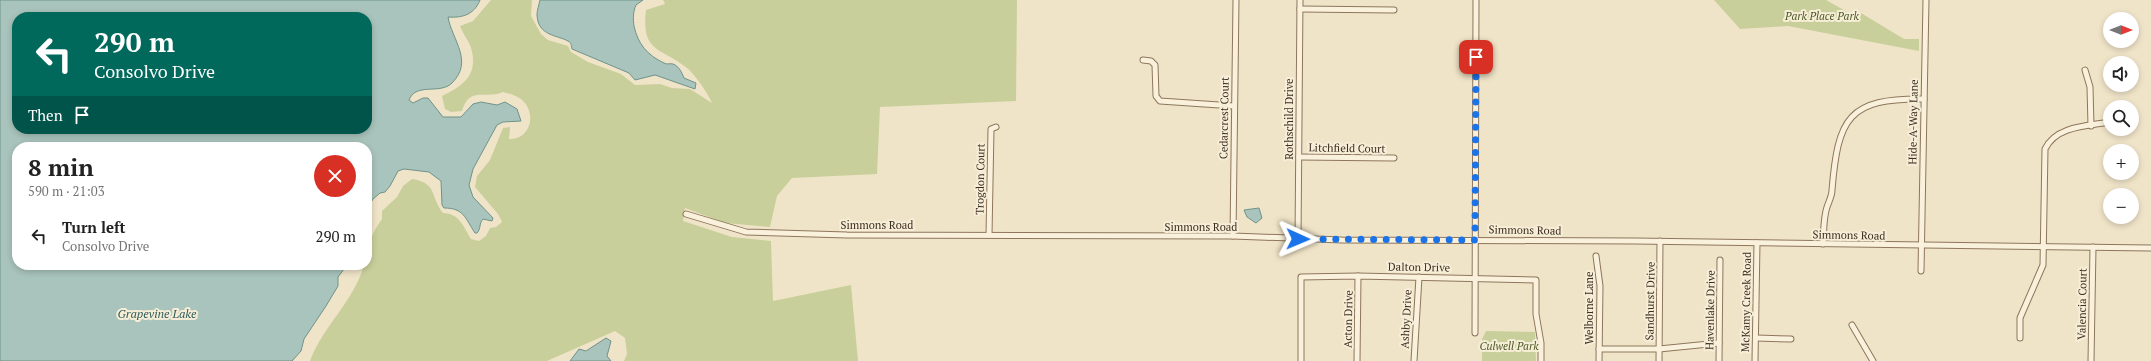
<!DOCTYPE html>
<meta charset="utf-8">
<style>
body{margin:0;font-family:"PT Serif",serif;background:#f6f6f6;color:#222;height:100vh;display:flex;flex-direction:column;font-size:15px;white-space:nowrap}
*{box-sizing:border-box;margin:0}
p{font-size:13px;color:#767676}
.icon{flex:none;width:22px;height:22px;fill:none;stroke:currentColor;stroke-width:2;stroke-linecap:round;stroke-linejoin:round}
.map{position:relative;flex:1;overflow:hidden}
.side{position:absolute;left:12px;top:142px;width:360px;height:128px;display:flex;flex-direction:column;background:#fff;border-radius:16px;box-shadow:0 2px 6px #0003}
.side>*{flex:none}
.guide{position:absolute;left:12px;top:12px;width:360px;height:122px;border-radius:16px;box-shadow:0 2px 6px #0003;background:#00695c;color:#fff;overflow:hidden}
.needle{width:26px;rotate:90deg}
.tools{position:absolute;left:2103px;top:12px;display:grid;gap:8px}
.tools a{display:grid;place-items:center;width:36px;height:36px;border-radius:50%;background:#fff;box-shadow:0 2px 6px #0003;font-size:20px}
.pin{position:absolute;display:grid;place-items:center;width:34px;height:34px;color:#fff;margin:-17px;border-radius:8px;box-shadow:0 2px 6px #0006}
.me{position:absolute;width:44px;margin:-22px;rotate:91deg;stroke-linejoin:round;filter:drop-shadow(0 0 3px #0008)}
.turn{display:flex;align-items:center;gap:14px;height:84px;padding:0 16px;font-size:18px}
.turn .icon{width:52px;height:52px;stroke-width:2.5}
.turn b{display:block;font-size:28px;line-height:34px}
.then{display:flex;align-items:center;height:38px;padding:0 16px;background:#0003;gap:8px;font-size:15px}
.round{display:grid;place-items:center;flex:none;width:42px;height:42px;border-radius:21px;background:#f6f6f6}
.head{display:flex;align-items:center;justify-content:space-between;height:68px;padding:0 16px}
h1{font-size:24px;font-weight:800;line-height:30px}
ul{padding:0;list-style:none}
li{display:flex;align-items:center;gap:12px;height:52px;padding:0 16px}
li div{flex:1}
li b{display:block;font-size:15px}
li em{font-style:normal}
.map>svg:first-child{display:block}
.green{fill:#c9cf9b}
.water{fill:#a9c4bc;stroke:#6f938a;fill-rule:evenodd}
.lines{fill:none;stroke-linecap:round;stroke-linejoin:round}
.minor-casing{stroke:#8d765c;stroke-width:7}
.minor{stroke:#faf1dc;stroke-width:5}
.route{stroke:#1a73e8;stroke-width:7;stroke-dasharray:0 12.6}
.labels{text-anchor:middle;dominant-baseline:central;stroke-width:4;stroke-linejoin:round;paint-order:stroke}
.park-label{font-size:11px;font-style:italic;fill:#4d5a26;stroke:#f7eed8}
.street-label{font-size:11px;fill:#3d2e20;stroke:#f7eed8}
.water-label{font-size:12px;font-style:italic;fill:#2f5d5a;stroke:#f7eed8}
</style>
<div class="map">
<svg width="2151" height="361" viewBox="0 0 2151 361">
<rect width="100%" height="100%" fill="#f0e4c8"/>
<g class="green">
<path d="M491,0H532L531,16L541,34L548,40L568,46L571,52L588,62L621,74L635,85L660,84L672,88L690,89L712,103C707,92 696,76 687,68C660,47 641,53 646,10L665,4L663,0H1017L1016,101L880,107L877,174L792,178L777,196L770,227L725,223L685,208L683,221L732,237L771,241L773,301L851,285L858,361H624L627,354L625,338L615,331L547,361H310C323,326 354,301 364,265H367C367,247 371,234 382,219V211L397,197L403,186L412,179C438,183 430,197 443,213C459,213 464,227 471,239L479,241L486,236L490,228L496,227L502,222L498,214L475,187L477,176L490,160L503,128L510,127L509,139C529,140 536,117 525,103C519,96 511,94 503,92C485,100 470,85 462,111L451,112L445,109L442,96C463,86 479,75 471,48C469,41 463,34 460,26L473,21Z"/>
<path d="M1714,0H1826L1860,19L1861,13L1904,39H1919V51L1788,26L1740,29Z"/>
<path d="M1486,331L1535,332L1536,361H1482V339Z"/>
</g>
<g class="water">
<path d="M0,0H480C474,15 462,18 448,17C452,40 474,61 452,83C440,95 416,82 409,100L413,103L423,98H428L443,117H461L473,104L481,102L497,105L505,102L517,109L521,121L503,122L497,125L473,169L469,185L473,197L493,218L492,221L483,219C479,223 481,229 477,233H475C465,218 464,208 444,208L442,205L441,181L429,172L404,169L398,171L390,186L385,192L380,193L373,199L367,209V147H17V265H347L338,277V286L326,306L304,339L301,351L292,361H0ZM17,17H367V129H17Z"/>
<path d="M540,0H643L636,5C633,12 633,18 634,26C638,44 647,55 664,63C667,65 670,63 673,64C679,66 682,73 684,78L696,83L695,89L655,75L635,80L629,73L572,49C571,46 572,43 568,41C557,35 538,36 537,15C537,10 539,5 540,0Z"/>
<path d="M1259,208L1262,218L1256,223L1247,217L1244,210Z"/>
<path d="M606,338L611,341L607,356L611,361H570L579,349L586,351Z"/>
</g>
<g class="lines">
<g class="minor-casing">
<g id="minor">
<path d="M1300,9L1394,10"/>
<path d="M1143,60L1151,61L1155,65L1156,96L1160,101L1234,106"/>
<path d="M2085,70L2090,87L2091,126"/>
<path d="M1299,157L1394,158"/>
<path d="M686,214L746,232L847,235L1233,236L1342,240L1635,241L2151,248"/>
<path d="M989,235L991,129L996,127"/>
<path d="M1233,236L1236,0"/>
<path d="M1298,239L1300,0"/>
<path d="M1823,244C1824,232 1823,219 1827,207C1829,201 1832,196 1832,190C1838,118 1848,98 1924,99"/>
<path d="M1596,256L1600,286L1599,361"/>
<path d="M1921,271L1926,0"/>
<path d="M1852,325L1873,361"/>
<path d="M1475,333L1476,0"/>
<path d="M1756,338L1791,339"/>
<path d="M2020,338V318L2043,265L2045,149C2056,126 2087,126 2110,122"/>
<path d="M1599,349H1659L1719,343"/>
<path d="M1301,361V277L1358,276L1536,280V314L1541,343V361"/>
<path d="M1357,361L1358,276"/>
<path d="M1414,361L1419,277"/>
<path d="M1659,361L1660,241"/>
<path d="M1719,361L1720,260"/>
<path d="M1755,361L1757,243"/>
<path d="M2091,361L2093,247"/>
</g>
</g>
<use href="#minor" class="minor"/>
</g>
<g class="lines">
<path class="route" d="M1298,239L1475,240L1476,57"/>
</g>
<g class="labels">
<g class="park-label">
<text x="1822" y="16">Park Place Park</text>
<text x="1509" y="346">Culwell Park</text>
</g>
<g class="street-label">
<text transform="translate(1224 118) rotate(-89)">Cedarcrest Court</text>
<text transform="translate(1289 119) rotate(-90)">Rothschild Drive</text>
<text transform="translate(1913 122) rotate(-89)">Hide-A-Way Lane</text>
<text transform="translate(1347 148) rotate(1)">Litchfield Court</text>
<text transform="translate(980 179) rotate(-89)">Trogdon Court</text>
<text x="877" y="225">Simmons Road</text>
<text x="1201" y="227">Simmons Road</text>
<text transform="translate(1525 230) rotate(1)">Simmons Road</text>
<text transform="translate(1849 235) rotate(1)">Simmons Road</text>
<text transform="translate(1419 267) rotate(1)">Dalton Drive</text>
<text transform="translate(1650 301) rotate(-89)">Sandhurst Drive</text>
<text transform="translate(1746 302) rotate(-89)">McKamy Creek Road</text>
<text transform="translate(2082 304) rotate(-89)">Valencia Court</text>
<text transform="translate(1589 308) rotate(-90)">Welborne Lane</text>
<text transform="translate(1710 310) rotate(-89)">Havenlake Drive</text>
<text transform="translate(1348 319) rotate(-89)">Acton Drive</text>
<text transform="translate(1406 319) rotate(-87)">Ashby Drive</text>
</g>
<g class="water-label">
<text x="157" y="313">Grapevine Lake</text>
</g>
</g>
</svg>
<div class="tools">
<a><svg class="needle" viewBox="-14 -14 28 28"><path d="M0-13l5 13h-10z" fill="#e53935"/><path d="M0 13l5-13h-10z" fill="#767676"/></svg></a>
<a><svg class="icon" aria-label="sound" viewBox="0 0 24 24"><path d="M4 9h4l5-4v14l-5-4H4zM17 9q2 3 0 6"/></svg></a>
<a><svg class="icon" aria-label="search" viewBox="0 0 24 24"><circle cx="10" cy="10" r="6"/><path d="M15 15l6 6"/></svg></a>
<a>+</a>
<a>−</a>
</div>
<div class="pin" style="left:1476px;top:57px;background:#d93025"><svg class="icon" aria-label="arrive" viewBox="0 0 24 24"><path d="M6 21V4h12l-3 4 3 4H6"/></svg></div>
<svg class="me" style="left:1298px;top:239px" viewBox="-20 -20 40 40"><path d="M0-17L14 15 0 8-14 15z" fill="#1a73e8" stroke="#fff" stroke-width="4"/></svg>
<div class="guide">
<div class="turn"><svg class="icon" aria-label="left" viewBox="0 0 24 24"><path d="M17 20v-9H6M10 6l-5 5 5 5"/></svg><div><b>290 m</b>Consolvo Drive</div></div>
<div class="then">Then<svg class="icon" aria-label="arrive" viewBox="0 0 24 24"><path d="M6 21V4h12l-3 4 3 4H6"/></svg></div>
</div>
<section class="side">
<div class="head"><div><h1>8 min</h1><p>590 m · 21:03</p></div><a class="round" style="background:#d93025;color:#fff"><svg class="icon" aria-label="close" viewBox="0 0 24 24"><path d="M6 6l12 12M18 6L6 18"/></svg></a></div>
<ul>
<li><svg class="icon" aria-label="left" viewBox="0 0 24 24"><path d="M17 20v-9H6M10 6l-5 5 5 5"/></svg><div><b>Turn left</b><p>Consolvo Drive</p></div><em>290 m</em></li>
</ul>
</section>
</div>
